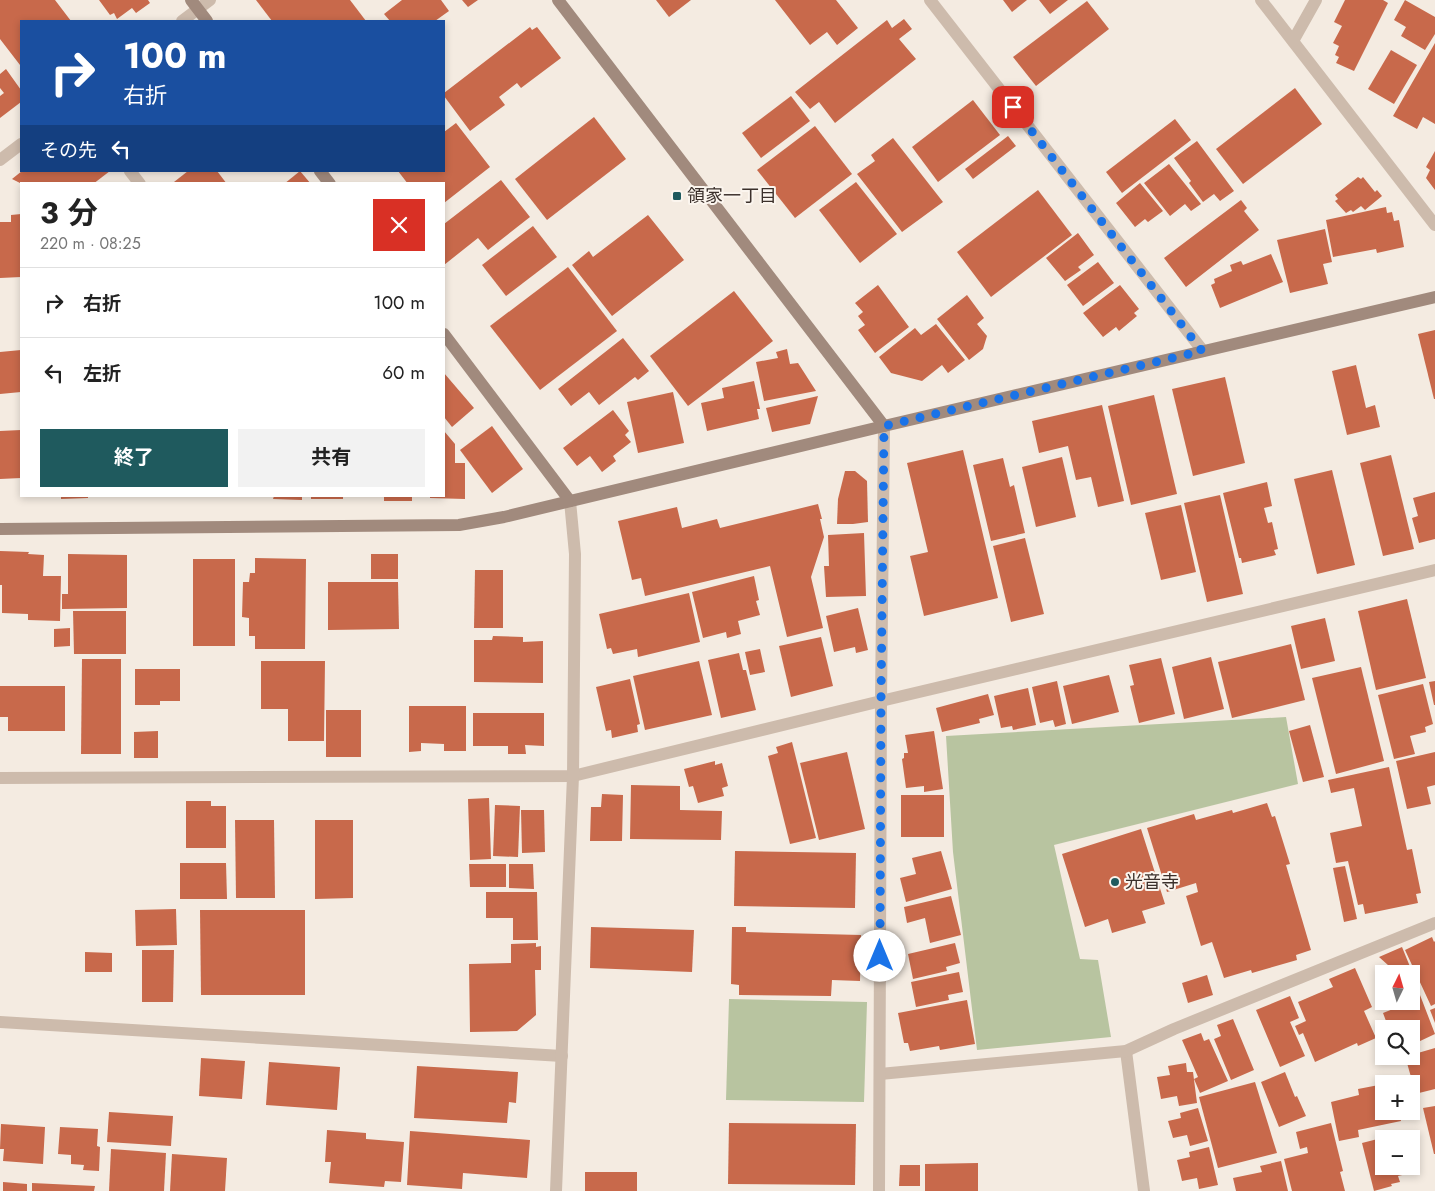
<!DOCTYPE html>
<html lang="ja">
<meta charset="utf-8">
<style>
body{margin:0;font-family:Jost,"Noto Sans JP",sans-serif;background:#f2f2f2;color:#222;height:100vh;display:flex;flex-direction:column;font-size:19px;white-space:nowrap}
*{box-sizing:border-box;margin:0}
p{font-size:16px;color:#767676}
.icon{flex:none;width:28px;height:28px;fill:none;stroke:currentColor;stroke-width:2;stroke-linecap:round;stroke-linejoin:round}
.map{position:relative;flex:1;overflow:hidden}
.drawer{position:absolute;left:20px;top:182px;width:425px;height:315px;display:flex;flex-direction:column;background:#fff;border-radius:0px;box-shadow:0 2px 8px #0003}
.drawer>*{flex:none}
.top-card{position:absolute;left:20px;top:20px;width:425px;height:152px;border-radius:0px;box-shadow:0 2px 8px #0003;background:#1a4fa0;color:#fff;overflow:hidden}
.needle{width:32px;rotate:5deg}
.controls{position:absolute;left:1375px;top:965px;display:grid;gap:10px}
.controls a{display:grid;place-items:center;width:45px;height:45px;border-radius:0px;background:#fff;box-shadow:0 2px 8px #0003;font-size:25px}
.pin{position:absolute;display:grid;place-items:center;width:42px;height:42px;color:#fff;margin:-21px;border-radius:10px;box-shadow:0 2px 8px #0006}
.me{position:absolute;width:55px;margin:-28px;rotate:0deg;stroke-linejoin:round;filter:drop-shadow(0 0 4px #0008)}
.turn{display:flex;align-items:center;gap:18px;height:105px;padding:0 20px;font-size:22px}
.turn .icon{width:65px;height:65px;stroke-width:2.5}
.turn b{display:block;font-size:35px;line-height:42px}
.then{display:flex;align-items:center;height:48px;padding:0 20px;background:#0003;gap:10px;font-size:19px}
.round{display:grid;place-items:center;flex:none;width:52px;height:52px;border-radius:0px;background:#f2f2f2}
.head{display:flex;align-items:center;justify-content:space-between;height:85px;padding:0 20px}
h1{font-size:30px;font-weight:700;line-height:38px}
.button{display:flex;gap:10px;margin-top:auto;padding:10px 20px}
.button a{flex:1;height:58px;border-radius:0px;background:#1f5a5e;color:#fff;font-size:20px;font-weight:700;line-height:58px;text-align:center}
.button a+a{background:#f2f2f2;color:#222}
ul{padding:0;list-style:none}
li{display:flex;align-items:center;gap:15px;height:70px;padding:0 20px;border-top:1px solid #e0e0e0}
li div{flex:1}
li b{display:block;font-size:19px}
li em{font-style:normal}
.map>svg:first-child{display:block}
.green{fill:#b8c4a0}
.building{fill:#c8694b}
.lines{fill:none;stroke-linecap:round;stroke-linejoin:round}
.lane{stroke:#cdbbac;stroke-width:12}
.street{stroke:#cdbbac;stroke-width:12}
.secondary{stroke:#a18a7d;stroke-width:12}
.route{stroke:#1a73e8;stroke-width:9;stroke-dasharray:0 16.2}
.poi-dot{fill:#1f5a5e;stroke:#fbf5ee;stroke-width:2}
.labels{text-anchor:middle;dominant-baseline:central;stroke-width:4;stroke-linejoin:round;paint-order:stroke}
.poi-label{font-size:18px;fill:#3b302b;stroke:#fbf5ee;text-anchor:start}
</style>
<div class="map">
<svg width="1435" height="1191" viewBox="0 0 1435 1191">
<rect width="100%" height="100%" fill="#f4ebe1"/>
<g class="green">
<path d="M1286,717L1298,784L1054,845L1080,959L1098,960L1111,1037L977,1050L953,852L946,736Z"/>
<path d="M729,999L867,1002L864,1102L726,1100Z"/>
</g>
<g class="building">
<path d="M0,0H55L71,21H21V64L20,65L0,39Z"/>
<path d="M99,0H148L150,3L136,13L132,8L117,19L114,13L110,15Z"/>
<path d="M256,0H350L366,21H272Z"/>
<path d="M402,0H441L449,11L435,21H390L384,14Z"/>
<path d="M462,0H478L468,7Z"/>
<path d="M656,0H691L669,17Z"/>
<path d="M775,0H836L858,28L837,45L827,32L810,45Z"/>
<path d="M1003,0H1027L1012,12Z"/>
<path d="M1039,0H1068L1050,14Z"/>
<path d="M1345,0H1383L1388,3L1354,71L1336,63L1339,57L1335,55L1339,46L1333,43L1342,26L1334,22Z"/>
<path d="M1405,0L1435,17V34L1425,50L1401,36L1406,27L1394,20Z"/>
<path d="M1087,1L1109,29L1036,86L1013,57Z"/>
<path d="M904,19L912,29L899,39L916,59L835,123L819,102L810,109L795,92L887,20L892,28Z"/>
<path d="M530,27L532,30L537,27L561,58L521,88L517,83L499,97L505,105L470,131L444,96V93Z"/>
<path d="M1435,43V124L1423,117L1417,129L1393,116Z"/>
<path d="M1391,50L1417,65L1394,104L1368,89Z"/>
<path d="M6,69L21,90V102L0,118V96L4,93L0,88V74Z"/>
<path d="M1295,88L1322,124L1243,184L1216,149Z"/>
<path d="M791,96L810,121L761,158L742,133Z"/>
<path d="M973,100L1000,135L938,182L912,147Z"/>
<path d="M594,117L626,159L547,220L515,179Z"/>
<path d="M1175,119L1191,140L1122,193L1106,172Z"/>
<path d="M456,123L490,167L444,203V184H408L398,171H444V132Z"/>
<path d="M815,126L852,174L795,218L757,170Z"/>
<path d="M1008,136L1016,146L973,179L965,169Z"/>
<path d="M893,138L943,202L902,232L857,174L875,161L871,155Z"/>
<path d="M1197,141L1234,191L1220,201L1214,194L1203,202L1189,183L1191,181L1174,158Z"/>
<path d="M1435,151V190L1426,178L1430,170L1426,167Z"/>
<path d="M1169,164L1201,204L1191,211L1185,204L1170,216L1144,183Z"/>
<path d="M22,171H110L93,184H22L12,179Z"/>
<path d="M188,171H217L227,184H176L174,182Z"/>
<path d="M300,171L311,184H284Z"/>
<path d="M1358,177L1361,179L1363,177L1375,192L1377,190L1382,196L1365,210L1361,206L1353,212L1351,210L1346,213L1335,201L1338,199L1335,195Z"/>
<path d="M501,180L530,217L488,250L478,238L444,265V224Z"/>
<path d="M856,182L897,234L860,263L819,210Z"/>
<path d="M1140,183L1163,211L1148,222L1145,219L1135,227L1116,203Z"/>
<path d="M1038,190L1072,235L991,297L957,252Z"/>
<path d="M1241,200L1247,208L1244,211L1259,230L1186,287L1164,258Z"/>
<path d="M1386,207L1387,213L1392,212L1394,221L1399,220L1404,247L1377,253L1376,249L1333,257L1326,220Z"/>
<path d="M21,214V277L0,278V222H11V215Z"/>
<path d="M648,215L684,260L612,316L572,265L589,251L593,257Z"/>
<path d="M533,226L557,257L506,296L482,265Z"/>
<path d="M1325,229L1332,262L1323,264L1328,284L1290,293L1277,240Z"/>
<path d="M1078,233L1094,255L1078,267L1081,270L1065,281L1046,258Z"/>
<path d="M1271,254L1283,282L1220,308L1211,285L1215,283L1214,279L1232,271L1230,265L1241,261L1243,265Z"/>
<path d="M1098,262L1114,283L1083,306L1067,285Z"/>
<path d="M568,267L617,331L540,390L490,326Z"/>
<path d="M878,285L909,327L875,353L858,330L865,325L858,316L863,312L855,303Z"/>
<path d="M1120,285L1139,309L1134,313L1137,316L1119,331L1116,327L1103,337L1083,313Z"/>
<path d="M734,291L773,341L688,406L650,356Z"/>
<path d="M967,295L984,318L977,324L987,336L983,349L969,360L937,319Z"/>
<path d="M936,324L965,360L948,373L942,365L922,381L891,373L879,357L915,328L921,335Z"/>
<path d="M1435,330V399H1434L1418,334Z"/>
<path d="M623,338L649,371L638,380L635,377L599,405L589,392L571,406L558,389Z"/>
<path d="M787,349L790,364L798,363L816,391L764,401L756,362L778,358L776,352Z"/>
<path d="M21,350V392L0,394V352Z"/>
<path d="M1356,365L1366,408L1375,405L1380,427L1347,435L1332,371Z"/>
<path d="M444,373L474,408L452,427L444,417Z"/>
<path d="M1225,377L1245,463L1193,476L1172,389Z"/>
<path d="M754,381L760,409H757L759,419L707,431L701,403L724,398L722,388Z"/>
<path d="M673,392L684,443L638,453L627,402Z"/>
<path d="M1154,395L1177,494L1131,505L1108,406Z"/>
<path d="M818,396L810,424L772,432L766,408Z"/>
<path d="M1102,405L1124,501L1098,507L1091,477L1076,480L1068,446L1039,453L1032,421Z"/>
<path d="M613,410L629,431L625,435L631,442L613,456L616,461L602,472L590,456L577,466L563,448Z"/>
<path d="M492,426L523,469L492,493L460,450Z"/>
<path d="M21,430V478L0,479V431Z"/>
<path d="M444,431L455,444V463H465V499L430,498V496H444Z"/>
<path d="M963,450L998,598L924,616L910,556L928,552L907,463Z"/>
<path d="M1391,455L1414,549L1383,556L1360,463Z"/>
<path d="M1062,457L1076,517L1036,527L1022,467Z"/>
<path d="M1003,458L1010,487L1014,485L1025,533L991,541L973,465Z"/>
<path d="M1332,470L1355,565L1317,574L1294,479Z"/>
<path d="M845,471H855L867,481L868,522L853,524H837L838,499Z"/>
<path d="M1267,482L1272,506L1264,508L1268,523L1272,522L1278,549L1274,550L1276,555L1242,563L1241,558H1239L1223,493Z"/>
<path d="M1435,492V539L1419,543L1412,518L1418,516L1413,498Z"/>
<path d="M1220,495L1243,594L1207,602L1184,503Z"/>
<path d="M61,496H88V498L61,499Z"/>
<path d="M274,496H302V500L273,499Z"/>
<rect x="311" y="496" width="32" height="3"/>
<rect x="384" y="496" width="28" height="5"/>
<path d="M818,504L822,519H820L824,537L811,577L823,628L787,637L770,566L645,596L641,578L632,580L618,521L677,507L682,528L717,519L720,528Z"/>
<path d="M1181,505L1196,572L1161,580L1145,513Z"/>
<path d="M864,533L866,596L826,597L824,566H829L828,535Z"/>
<path d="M1025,538L1044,614L1011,622L993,546Z"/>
<path d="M0,551L29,552L28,554L44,555L43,576H61L60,621L28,620V614L2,613V585H0Z"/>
<path d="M68,554L127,555V608L62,609V594H68Z"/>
<rect x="371" y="554" width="27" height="25"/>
<path d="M255,558L306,559L305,649H255V636H249V618L242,617L243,582H249L250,573H255Z"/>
<rect x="193" y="559" width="42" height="87"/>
<path d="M475,570H503V628H474Z"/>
<path d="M754,576L759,600L756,601L760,615L738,621L741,634L727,638L726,632L703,638L692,592Z"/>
<path d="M328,582H398L399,629L328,630Z"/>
<path d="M689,593L700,642L638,657L637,649L613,654L611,648L607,649L599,614Z"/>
<path d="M1407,599L1426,678L1376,690L1358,611Z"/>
<path d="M858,608L868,650L856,653L855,647L834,652L826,616Z"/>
<path d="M73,611H126V654H74Z"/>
<path d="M1325,618L1335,661L1301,669L1291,626Z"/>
<path d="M70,628V646L54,647V629Z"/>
<path d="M493,636L523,637V642L543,641V683L474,682V640H492Z"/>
<path d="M821,637L833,686L791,697L779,646Z"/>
<path d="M1291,644L1305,700L1232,718L1218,662Z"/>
<path d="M760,649L765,672L750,675L745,652Z"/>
<path d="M739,653L743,670H746L756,710L721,718L708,660Z"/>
<path d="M1211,657L1224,709L1184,719L1172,667Z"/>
<path d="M1161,658L1175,714L1139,723L1130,686L1134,685L1129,665Z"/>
<path d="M82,659H121V754H81Z"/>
<path d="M261,661H325L324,741H288V709H261Z"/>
<path d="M699,661L712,715L645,730L633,676Z"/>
<path d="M1361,667L1384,761L1336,774L1312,678Z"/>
<path d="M135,669H180V701H160V705H135Z"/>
<path d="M1109,675L1119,712L1072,724L1063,686Z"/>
<path d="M630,679L640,724L637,725L638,732L612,738L611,730L606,731L596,687Z"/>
<path d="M1057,681L1066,724L1055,727L1053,720L1040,723L1032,687Z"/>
<path d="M1435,681V705H1434L1429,682Z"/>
<path d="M1423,684L1433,724L1425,727L1426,732L1410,736L1415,754L1394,759L1378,695Z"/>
<path d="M0,686H65V731H8V717H0Z"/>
<path d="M1028,688L1036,725L1013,730L1012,726L1001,728L994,696Z"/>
<path d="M988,694L994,715L979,719L980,723L942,732L936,708Z"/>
<path d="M409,706H466V751H444V744L421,743V751L409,752Z"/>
<rect x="326" y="710" width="35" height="47"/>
<path d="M473,713H544V746L525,745L526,754H508V746H473Z"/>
<path d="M1310,725L1324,777L1303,782L1289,731Z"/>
<path d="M158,731V758H134V732Z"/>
<path d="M934,731L943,789L924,792V786L906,788L902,759L904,758V753H908L905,735Z"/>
<path d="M792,742L816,838L790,844L768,756L778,753L776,747Z"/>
<path d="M847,752L865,829L819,840L800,763Z"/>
<path d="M1435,752V785L1427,787L1431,804L1407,809L1396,761Z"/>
<path d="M715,761V765L722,763L728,786L722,788L724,796L698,803L693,786L689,787L684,769Z"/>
<path d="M1389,767L1407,850L1412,849L1421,893L1416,894L1418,903L1365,914L1363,904L1358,905L1348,861L1336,863L1330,833L1362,826L1354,788L1331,793L1328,780Z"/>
<path d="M631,785L680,786V810L722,811L721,840L630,839Z"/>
<path d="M602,794L623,795L622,841H590L591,807H601Z"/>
<rect x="901" y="795" width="43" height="42"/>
<path d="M489,798L491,859L470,860L468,799Z"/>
<path d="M186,801H211V806H226V848H186Z"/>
<path d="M1267,803L1272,817L1275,816L1290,864L1286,865L1311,950L1296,955L1297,960L1252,973L1251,970L1224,978L1212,942L1201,946L1186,896L1198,892L1196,883L1167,892L1147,828L1194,814L1196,820L1232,810L1233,813Z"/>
<path d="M495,805L520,806L518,857L493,856Z"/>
<path d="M521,810H544L545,852L522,853Z"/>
<path d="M235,820H274L275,898H236Z"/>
<path d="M315,820H353V898L315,899Z"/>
<path d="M1141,829L1165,904L1142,911L1146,923L1112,933L1108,919L1085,927L1062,854Z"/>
<path d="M735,851L856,853L855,908L734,906Z"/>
<path d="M941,851L952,889L906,902L900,878L916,874L912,858Z"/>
<path d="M180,863H226L227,899H180Z"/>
<path d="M469,864H506V887H470Z"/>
<path d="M509,864H533L534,889L509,888Z"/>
<path d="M1345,866L1357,919L1344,922L1333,868Z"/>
<path d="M486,892H537L538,940H513V918H486Z"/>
<path d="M951,896L961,935L930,943L925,918L907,923L904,907Z"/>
<path d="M176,909L177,945L136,946L135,910Z"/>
<path d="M200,910H305V995H201Z"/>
<path d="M591,927L694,930L692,972L590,968Z"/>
<path d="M732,927H746V932L861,935L860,981L832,980L831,996L739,995V985L731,984Z"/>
<path d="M1432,937L1434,942L1435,941V1004L1431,1006L1405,950Z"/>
<path d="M536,943V947L541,946V970H535L536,1015L517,1031L470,1032L469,964L511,963V944Z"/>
<path d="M955,943L960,963L946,967L947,971L913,979L908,954Z"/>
<path d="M1402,947L1415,979L1411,980V974H1398L1379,957Z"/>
<path d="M142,950H174L173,1002H142Z"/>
<path d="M85,952L112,953V972H85Z"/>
<path d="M1355,968L1372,1007L1364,1011L1376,1038L1358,1046L1357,1043L1315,1062L1303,1033L1299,1035L1295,1026L1306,1021L1298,1002L1333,987L1329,979Z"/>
<path d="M959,972L963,992L948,995L949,1000L916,1007L911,982Z"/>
<path d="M1207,975L1213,995L1188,1003L1182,983Z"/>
<path d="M1411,989L1420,995L1435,1034L1418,1042L1415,1035L1411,1036V1029H1389L1383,1013L1393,1009L1390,1005L1394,1001H1411Z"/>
<path d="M1290,996L1299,1018L1290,1022L1305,1056L1280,1067L1256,1010Z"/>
<path d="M967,1000L975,1044L940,1050L939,1046L910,1051L908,1043H904L898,1013Z"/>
<path d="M1435,1008V1023L1430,1010Z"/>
<path d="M1233,1019L1254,1070L1231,1080L1214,1039L1221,1036L1217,1025Z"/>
<path d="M1201,1033L1204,1041L1209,1039L1228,1081L1200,1093L1194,1079L1198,1077L1182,1040Z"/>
<path d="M1435,1048V1089L1419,1093L1414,1076L1411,1077L1405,1056H1411V1055Z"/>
<path d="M201,1058L245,1061L242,1099L199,1096Z"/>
<path d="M269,1062L340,1067L337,1110L266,1105Z"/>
<path d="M1186,1063L1187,1072H1193L1197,1103L1179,1106L1177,1096L1161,1099L1157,1077L1170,1075L1168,1066Z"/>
<path d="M417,1066L518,1072L516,1103L509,1102L507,1123L414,1118Z"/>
<path d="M1285,1072L1295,1097L1297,1096L1306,1116L1279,1127L1261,1082Z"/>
<path d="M1255,1082L1277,1153L1218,1168L1199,1097Z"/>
<path d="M1384,1084V1111H1399L1401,1121L1358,1130L1359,1137L1339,1141L1331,1102L1359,1095L1358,1089Z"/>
<path d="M1435,1106V1154H1434L1423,1108Z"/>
<path d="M1198,1108L1208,1141L1190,1146L1187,1135L1173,1138L1168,1121L1181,1118L1180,1113Z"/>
<path d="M109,1112L173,1116L171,1146L107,1142Z"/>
<path d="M729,1123L856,1124L855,1185L728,1184Z"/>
<path d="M1331,1123L1343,1171L1340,1172L1345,1191H1292L1284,1159L1308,1153L1307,1147L1300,1149L1296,1132Z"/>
<path d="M1,1124L45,1127L43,1164L3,1161L4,1149H0Z"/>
<path d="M60,1127L98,1129L97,1146L100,1147L99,1171L83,1170L84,1165L71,1164V1155L58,1154Z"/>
<path d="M327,1130L366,1133V1139L404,1142L401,1182L385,1181L384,1187L329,1183L331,1162H325Z"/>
<path d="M410,1131L530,1140L527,1178L463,1173L462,1189L407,1185Z"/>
<path d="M1405,1132L1406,1139H1384V1166H1411L1412,1161L1415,1172L1398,1176L1400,1182L1391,1184L1392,1186L1374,1191L1362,1143Z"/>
<path d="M1209,1147L1218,1185L1199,1189L1197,1178L1182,1181L1177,1160L1190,1157L1189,1152Z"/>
<path d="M111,1149L166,1153L164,1191H109Z"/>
<path d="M172,1154L227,1158L225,1191H170Z"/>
<path d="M1281,1161L1288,1191H1236L1233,1178L1262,1172L1260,1166Z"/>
<path d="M978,1163V1191H925V1164Z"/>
<path d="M900,1165H920V1186H899Z"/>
<rect x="585" y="1172" width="52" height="19"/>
<path d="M3,1182L27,1184V1191H3Z"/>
<path d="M32,1183L95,1186L94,1191H32Z"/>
</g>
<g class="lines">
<path class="lane" d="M130,171L140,184"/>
<g class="street">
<path d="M930,0L1203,351"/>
<path d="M1261,0L1435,225"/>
<path d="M182,21L210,0"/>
<path d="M1293,41L1316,0"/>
<path d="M0,160L21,144"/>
<path d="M0,778L573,776L881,701L1435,570"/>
<path d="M0,1022L562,1056"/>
<path d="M1126,1051L1144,1191"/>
<path d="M880,1074L1126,1051L1174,1029L1435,923"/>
<path d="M556,1191L573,776L575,554L570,501"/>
<path d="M879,1191L881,701L884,426"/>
</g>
<g class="secondary">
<path d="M191,0L207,21"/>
<path d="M558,0L884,426"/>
<path d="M320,171L330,184"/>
<path d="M444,334L570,501"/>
<path d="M0,529L459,525L504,517L884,426L1435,297"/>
</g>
</g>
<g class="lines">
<path class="route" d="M880,956L881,701L884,426L1202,351L1013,107"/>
</g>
<g class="poi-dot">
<rect x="672" y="191" width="10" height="10" rx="2.5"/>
<circle cx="1115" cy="882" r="5"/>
</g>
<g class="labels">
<g class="poi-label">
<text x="687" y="196">領家一丁目</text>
<text x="1125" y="882">光音寺</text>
</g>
</g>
</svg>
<div class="controls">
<a><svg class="needle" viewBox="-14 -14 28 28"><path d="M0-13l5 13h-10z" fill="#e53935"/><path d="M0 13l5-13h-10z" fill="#767676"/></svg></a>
<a><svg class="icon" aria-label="search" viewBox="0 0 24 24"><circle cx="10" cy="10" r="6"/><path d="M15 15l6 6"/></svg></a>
<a>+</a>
<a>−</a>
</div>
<div class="pin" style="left:1013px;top:107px;background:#d93025"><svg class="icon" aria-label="arrive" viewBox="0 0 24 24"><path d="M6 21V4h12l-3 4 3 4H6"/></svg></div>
<svg class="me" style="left:880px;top:956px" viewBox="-20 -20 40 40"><circle r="19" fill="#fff"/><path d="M0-13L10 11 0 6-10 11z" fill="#1a73e8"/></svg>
<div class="top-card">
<div class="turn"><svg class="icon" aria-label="right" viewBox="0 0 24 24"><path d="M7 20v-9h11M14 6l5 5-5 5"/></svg><div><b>100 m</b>右折</div></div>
<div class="then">その先<svg class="icon" aria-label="left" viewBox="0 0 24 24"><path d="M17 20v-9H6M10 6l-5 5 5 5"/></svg></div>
</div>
<section class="drawer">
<div class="head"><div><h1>3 分</h1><p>220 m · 08:25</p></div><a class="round" style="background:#d93025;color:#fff"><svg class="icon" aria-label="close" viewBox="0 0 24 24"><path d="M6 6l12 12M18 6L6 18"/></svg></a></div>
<ul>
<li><svg class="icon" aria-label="right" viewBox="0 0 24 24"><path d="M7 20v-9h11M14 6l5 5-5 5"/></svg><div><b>右折</b></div><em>100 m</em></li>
<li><svg class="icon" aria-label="left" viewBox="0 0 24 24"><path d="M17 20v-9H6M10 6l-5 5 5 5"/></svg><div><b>左折</b></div><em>60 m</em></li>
</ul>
<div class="button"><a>終了</a><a>共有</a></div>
</section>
</div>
